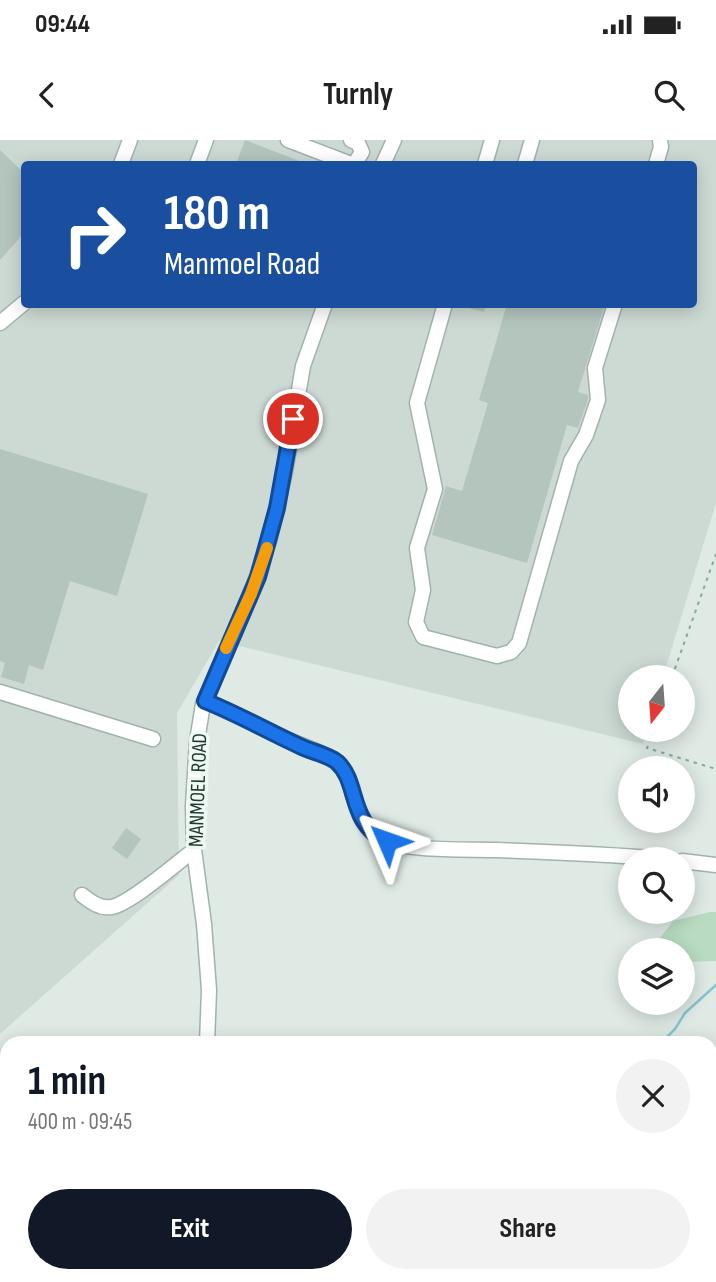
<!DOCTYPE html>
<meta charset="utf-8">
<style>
body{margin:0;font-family:"Sofia Sans Condensed",sans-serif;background:#f2f2f2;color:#222;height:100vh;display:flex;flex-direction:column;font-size:26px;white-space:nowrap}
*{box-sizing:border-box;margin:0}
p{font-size:23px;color:#767676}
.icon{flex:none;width:38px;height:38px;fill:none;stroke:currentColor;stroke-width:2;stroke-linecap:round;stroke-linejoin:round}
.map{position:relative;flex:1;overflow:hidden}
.panel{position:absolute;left:0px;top:896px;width:718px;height:247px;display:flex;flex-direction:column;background:#fff;border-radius:21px 21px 0 0;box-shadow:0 4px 18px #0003}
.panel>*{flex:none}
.hud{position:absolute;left:21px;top:21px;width:676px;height:147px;border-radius:7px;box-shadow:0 4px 18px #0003;background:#1a4fa0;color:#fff;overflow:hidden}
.needle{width:46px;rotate:197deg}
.tools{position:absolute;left:618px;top:525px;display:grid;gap:14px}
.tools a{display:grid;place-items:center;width:77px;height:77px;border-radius:50%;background:#fff;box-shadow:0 4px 18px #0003;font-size:35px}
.pin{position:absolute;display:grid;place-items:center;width:60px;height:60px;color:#fff;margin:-30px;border:4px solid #fff;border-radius:50%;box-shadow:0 2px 7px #0007}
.me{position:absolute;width:77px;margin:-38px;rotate:313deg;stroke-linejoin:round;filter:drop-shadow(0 0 5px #0008)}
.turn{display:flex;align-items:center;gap:24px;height:147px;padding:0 28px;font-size:32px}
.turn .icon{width:91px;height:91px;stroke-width:2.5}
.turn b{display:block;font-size:49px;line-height:60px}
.round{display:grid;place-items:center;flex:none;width:74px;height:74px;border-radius:37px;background:#f2f2f2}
.overview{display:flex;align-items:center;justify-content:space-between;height:119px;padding:0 28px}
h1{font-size:42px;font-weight:700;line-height:52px;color:#111827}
.cta{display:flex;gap:14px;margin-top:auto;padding:14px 28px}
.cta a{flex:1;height:80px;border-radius:42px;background:#111827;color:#fff;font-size:28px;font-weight:700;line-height:80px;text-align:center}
.cta a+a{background:#f2f2f2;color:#222}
.status{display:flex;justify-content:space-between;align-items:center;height:49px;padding:0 35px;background:#fff;direction:ltr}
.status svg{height:19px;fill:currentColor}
header{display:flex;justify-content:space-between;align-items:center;height:91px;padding:0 28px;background:#fff;font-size:32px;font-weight:700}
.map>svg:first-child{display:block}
.built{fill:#cddad4;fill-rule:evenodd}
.green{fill:#b8dbc1}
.water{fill:#87c5cf}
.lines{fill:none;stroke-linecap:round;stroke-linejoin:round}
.stream{stroke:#87c5cf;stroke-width:2.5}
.building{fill:#b4c5be}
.minor-casing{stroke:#a2b2ac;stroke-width:17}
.path{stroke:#80ad9e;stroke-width:2;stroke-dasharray:3.5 5;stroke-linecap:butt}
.minor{stroke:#fff;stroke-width:14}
.route-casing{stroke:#114b97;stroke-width:18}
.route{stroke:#1a73e8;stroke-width:12}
.slow{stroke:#f59e0b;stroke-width:12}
.labels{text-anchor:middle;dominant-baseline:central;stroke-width:7;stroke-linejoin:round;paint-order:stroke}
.street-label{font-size:21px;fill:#203a32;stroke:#eff7f3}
</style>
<div class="status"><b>09:44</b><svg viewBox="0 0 49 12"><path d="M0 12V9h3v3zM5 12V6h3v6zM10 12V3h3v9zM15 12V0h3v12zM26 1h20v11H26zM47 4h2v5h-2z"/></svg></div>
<header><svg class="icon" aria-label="back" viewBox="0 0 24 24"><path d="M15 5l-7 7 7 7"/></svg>Turnly<svg class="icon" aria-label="search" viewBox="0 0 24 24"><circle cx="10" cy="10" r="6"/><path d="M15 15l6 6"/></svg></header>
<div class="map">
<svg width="716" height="1142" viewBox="0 0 716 1142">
<rect width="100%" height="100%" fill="#dfeae5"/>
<path class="built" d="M0,0H716V363L663,537H630V590H647L643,604L219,501L177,573L179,735L0,894ZM24,24H693V164H24Z"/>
<g class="green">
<path d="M710,772H716V821L683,822L682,810H651L673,781Z"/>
<path d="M0,940L7,942V1136H200V1142H0Z"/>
<path d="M599,1136H652L664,1142H596Z"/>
</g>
<path class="water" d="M0,1024L7,1026V1136H117L118,1142H0Z"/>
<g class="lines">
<g class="stream">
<path d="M661,903L675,889L685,873L716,845"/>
<path d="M382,1142V1136"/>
</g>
</g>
<g class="building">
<path d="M245,0L307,24H236Z"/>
<path d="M0,10L24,33V93L0,120Z"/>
<path d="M464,164H486L484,172L464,167Z"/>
<path d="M507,164H605L578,252L588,255V259L578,288L567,285L527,423L432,395L446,346L462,351L488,263L479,260Z"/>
<path d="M0,309L148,354L117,456L70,441L43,530L29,525L24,544L1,537L5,523L0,521Z"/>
<path d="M126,688L141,699L127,719L112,708Z"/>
</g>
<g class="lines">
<g class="minor-casing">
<g id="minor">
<path d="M288,0L351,24L355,23L362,12L358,3L351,0"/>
<path d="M121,24L130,0"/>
<path d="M197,24L206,0"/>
<path d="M383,24L394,0"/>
<path d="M485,24L492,0"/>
<path d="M525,24L532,0"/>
<path d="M656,24L661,7L660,0"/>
<path d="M445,164L417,263L435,349L417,408L423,450L416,482L423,497L497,516L511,512L519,503L571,321L586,295L598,260L595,228L615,164"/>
<path d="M0,183L24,163"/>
<path d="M0,552L153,599"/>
<path d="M205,561C231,571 255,585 281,597C300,606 328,612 342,628C356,645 352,681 378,697C402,712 464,709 494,710C550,712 607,714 663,719"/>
<path d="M682,721L716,725"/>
<path d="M82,755C91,762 100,769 112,767C131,763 177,723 194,710"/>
<path d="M207,903L209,850L204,784L194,710L193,666L197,601L203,564L251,454L269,401L285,332L303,226L325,164"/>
<path d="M213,1136L215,1142"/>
</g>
</g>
<g class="path">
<path d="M672,537L716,414"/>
<path d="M654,590L647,608L716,629"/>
<path d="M0,1016L7,1017"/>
<path d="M127,1136L131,1142"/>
<path d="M139,1136L141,1142"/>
</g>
<use href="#minor" class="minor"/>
</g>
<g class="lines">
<g class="route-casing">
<path id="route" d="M293,279L277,368L258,437L205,561C238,574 269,592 302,607C313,612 328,615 337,622C360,643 347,682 387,701"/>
</g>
<use href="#route" class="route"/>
<path class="slow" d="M226,508L251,454L267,408"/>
</g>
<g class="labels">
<g class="street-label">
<text transform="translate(198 650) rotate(-88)">MANMOEL ROAD</text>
</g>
</g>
</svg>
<div class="tools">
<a><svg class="needle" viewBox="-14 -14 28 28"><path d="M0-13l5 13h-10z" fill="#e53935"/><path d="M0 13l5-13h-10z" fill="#767676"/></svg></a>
<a><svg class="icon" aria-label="sound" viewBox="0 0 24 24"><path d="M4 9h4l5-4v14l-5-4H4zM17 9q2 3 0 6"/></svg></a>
<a><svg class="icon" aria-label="search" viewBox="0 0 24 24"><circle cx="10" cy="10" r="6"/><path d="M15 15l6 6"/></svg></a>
<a><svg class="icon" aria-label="layers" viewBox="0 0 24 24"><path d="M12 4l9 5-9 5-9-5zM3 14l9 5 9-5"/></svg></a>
</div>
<div class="pin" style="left:293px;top:279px;background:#d93025"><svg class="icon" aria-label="arrive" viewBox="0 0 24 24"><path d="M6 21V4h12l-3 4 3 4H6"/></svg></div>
<svg class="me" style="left:387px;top:701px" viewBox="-20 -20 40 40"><path d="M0-17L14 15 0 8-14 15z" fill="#1a73e8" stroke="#fff" stroke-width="4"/></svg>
<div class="hud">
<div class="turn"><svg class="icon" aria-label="right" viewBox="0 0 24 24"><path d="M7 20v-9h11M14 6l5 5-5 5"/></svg><div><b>180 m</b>Manmoel Road</div></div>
</div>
<section class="panel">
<div class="overview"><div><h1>1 min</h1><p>400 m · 09:45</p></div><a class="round"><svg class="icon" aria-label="close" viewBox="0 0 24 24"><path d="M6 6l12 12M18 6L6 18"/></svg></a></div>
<div class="cta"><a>Exit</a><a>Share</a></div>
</section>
</div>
